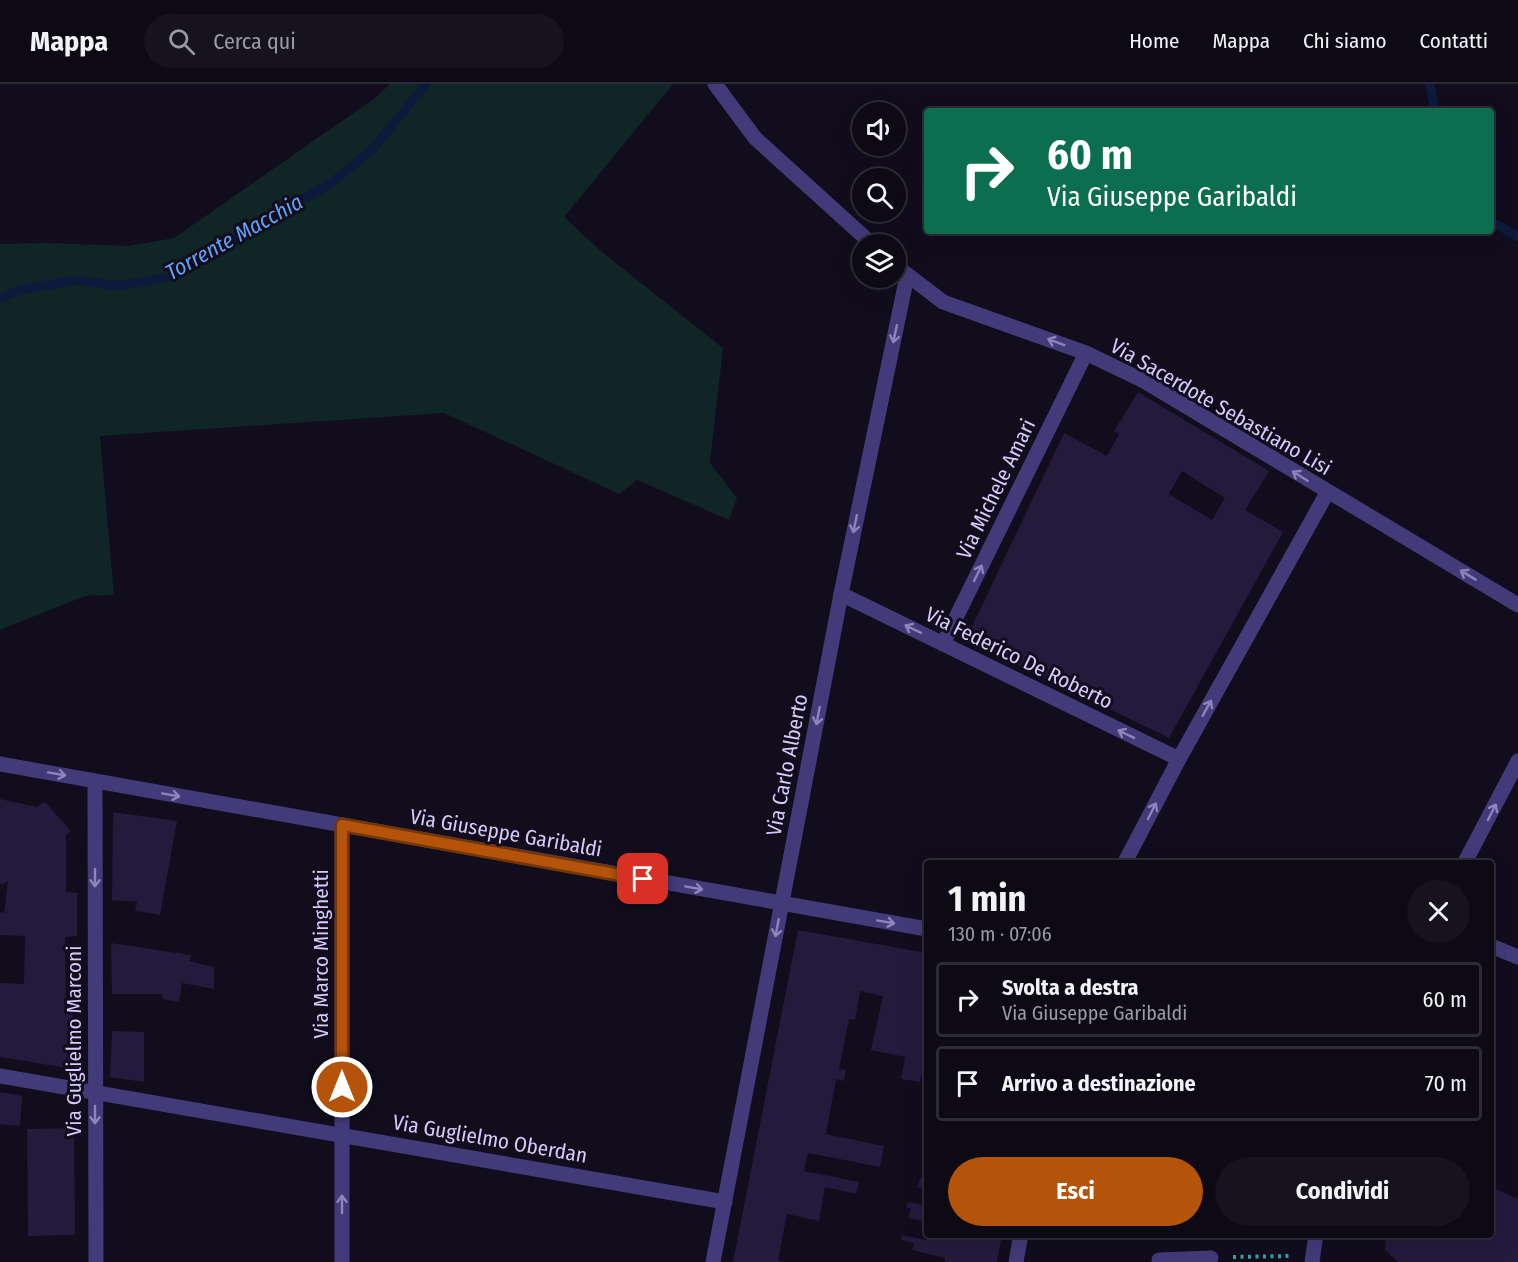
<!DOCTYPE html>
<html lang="it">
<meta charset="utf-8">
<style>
body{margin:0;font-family:"Fira Sans Condensed",sans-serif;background:#16131f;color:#f1f3f6;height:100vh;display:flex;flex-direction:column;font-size:22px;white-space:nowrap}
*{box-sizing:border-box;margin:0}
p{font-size:20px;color:#9a9aa1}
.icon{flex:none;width:33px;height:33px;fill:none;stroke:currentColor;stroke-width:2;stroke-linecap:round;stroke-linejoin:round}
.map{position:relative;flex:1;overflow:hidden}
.drawer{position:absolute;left:924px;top:776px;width:570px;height:378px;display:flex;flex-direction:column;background:#0d0a16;border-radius:6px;box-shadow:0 6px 24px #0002,0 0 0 2px #2d2b35}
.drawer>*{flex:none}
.guide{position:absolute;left:924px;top:24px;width:570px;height:126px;border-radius:6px;box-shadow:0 6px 24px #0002,0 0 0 2px #2d2b35;background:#0b6e4f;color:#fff;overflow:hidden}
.controls{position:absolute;left:852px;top:18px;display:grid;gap:12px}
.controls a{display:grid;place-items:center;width:54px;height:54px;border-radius:50%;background:#0d0a16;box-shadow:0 6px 24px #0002,0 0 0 2px #2d2b35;font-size:30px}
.pin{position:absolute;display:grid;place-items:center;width:51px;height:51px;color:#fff;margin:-26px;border-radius:12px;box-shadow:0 3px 9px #0006}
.me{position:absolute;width:66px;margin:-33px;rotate:0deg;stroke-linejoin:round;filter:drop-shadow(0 0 4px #0008)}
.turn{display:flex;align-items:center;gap:21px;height:126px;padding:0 24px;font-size:27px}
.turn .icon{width:78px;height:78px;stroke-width:2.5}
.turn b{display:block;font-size:42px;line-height:51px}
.round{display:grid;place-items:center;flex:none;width:63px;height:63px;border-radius:32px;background:#16131f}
.headline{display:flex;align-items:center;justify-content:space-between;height:102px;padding:0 24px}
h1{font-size:36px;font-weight:700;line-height:45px}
.cta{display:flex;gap:12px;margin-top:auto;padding:12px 24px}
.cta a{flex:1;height:69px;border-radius:36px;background:#b45309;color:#fff;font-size:24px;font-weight:700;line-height:69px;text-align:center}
.cta a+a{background:#16131f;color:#f1f3f6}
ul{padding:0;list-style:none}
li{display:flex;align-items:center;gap:18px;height:75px;margin:0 12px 9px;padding:0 12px;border:3px solid #2d2b35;border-radius:6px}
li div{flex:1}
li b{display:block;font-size:22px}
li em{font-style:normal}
header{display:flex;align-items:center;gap:36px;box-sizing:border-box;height:84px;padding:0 30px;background:#0d0a16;border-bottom:2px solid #2d2b35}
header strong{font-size:28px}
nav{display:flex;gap:33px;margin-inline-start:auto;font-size:21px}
.search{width:420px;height:54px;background:#16131f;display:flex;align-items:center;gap:15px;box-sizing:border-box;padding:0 21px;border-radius:33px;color:#9a9aa1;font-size:22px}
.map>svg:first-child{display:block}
.green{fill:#102526}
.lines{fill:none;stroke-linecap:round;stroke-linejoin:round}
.stream{stroke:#0d1a3b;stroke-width:9}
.building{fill:#241a3c;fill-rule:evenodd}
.path{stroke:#34a3a7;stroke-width:4;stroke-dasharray:3 4.5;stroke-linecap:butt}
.pedestrian{stroke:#433b79;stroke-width:15}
.minor{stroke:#433b79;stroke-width:15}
.oneway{stroke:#8c84ba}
.route-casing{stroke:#753606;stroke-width:15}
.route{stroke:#b45309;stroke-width:10}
.labels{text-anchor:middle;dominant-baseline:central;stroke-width:6;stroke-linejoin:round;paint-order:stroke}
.street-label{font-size:21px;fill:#d6ccfc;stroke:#110d1d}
.water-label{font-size:22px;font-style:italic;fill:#60a2f5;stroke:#110d1d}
</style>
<header>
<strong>Mappa</strong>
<div class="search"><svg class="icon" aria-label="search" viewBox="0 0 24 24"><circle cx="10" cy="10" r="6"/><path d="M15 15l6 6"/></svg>Cerca qui</div>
<nav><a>Home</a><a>Mappa</a><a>Chi siamo</a><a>Contatti</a></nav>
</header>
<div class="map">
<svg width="1518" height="1178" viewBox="0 0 1518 1178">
<rect width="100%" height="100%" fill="#110d1d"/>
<path class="green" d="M390,0H673L564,133L602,168L723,264L710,379L737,414L729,436L637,396L619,410L444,329L100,352L114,511L85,512L0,546V160L47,159L129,162L174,154L375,14Z"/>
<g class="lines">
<g class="stream">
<path d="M1430,0L1435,27"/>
<path d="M1491,137L1518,153"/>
<path d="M0,214L20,206L75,196L120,202L170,193L331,99L372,66L426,0"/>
</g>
</g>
<g class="building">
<path d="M1138,308L1269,387L1245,426L1283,448L1169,654L966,555L1064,349L1107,372L1119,350L1114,347ZM1182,387L1225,414L1212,436L1169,410Z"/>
<path d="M0,715L37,723L45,718L71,747L66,751V808L77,809V852L65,853L66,928L73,929V985L0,973V899L24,900L25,852L0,851V828L4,829L8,797L2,801L0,799Z"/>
<path d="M113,728L177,737L160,831L135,827L137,818L112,816Z"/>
<path d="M798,846L927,869V964L920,998L901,995L905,973L871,966L883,912L860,907L855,936L849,935L839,985L846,986L844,997L836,995L826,1050L884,1062L880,1083L808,1069L804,1087L859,1098L856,1110L825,1103L819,1137L787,1130L778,1176L783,1178H733Z"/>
<path d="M111,859L191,871L189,877L214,883V905L182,899L179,918L163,915L161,910H112Z"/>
<path d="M112,947L144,948V998L110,993Z"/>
<path d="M0,1008L22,1012L20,1042L0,1040Z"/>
<path d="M74,1044L75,1151L28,1152L27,1045Z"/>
<path d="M921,1093L927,1094V1105L917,1103Z"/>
<path d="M1491,1103L1518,1115V1178H1398L1385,1166L1386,1150H1491Z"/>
<path d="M908,1118L927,1122V1138L908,1134L911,1125L906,1123Z"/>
<path d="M929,1150H1002L997,1178H945V1174L912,1166L914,1159L901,1156L902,1151L927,1156Z"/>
</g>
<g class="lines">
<path class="path" d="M1233,1173L1291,1172"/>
<path class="pedestrian" d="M1312,1178L1316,1150"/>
<g class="minor">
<path d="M715,0L755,54L872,160"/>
<path d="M896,182L943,218L1086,269L1144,297L1518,521"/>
<path d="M841,510L1179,675"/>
<path d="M943,560L1086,269"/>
<path d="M0,680L927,845"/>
<path d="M95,697L96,1178"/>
<path d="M342,741V1178"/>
<path d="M1125,778L1179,675L1327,409"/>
<path d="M1465,778L1518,677"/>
<path d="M1491,862L1518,873"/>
<path d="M0,992L725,1118"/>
<path d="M713,1178L841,510L907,192"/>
<path d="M1016,1178L1021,1150"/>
<path d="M1159,1178V1176L1211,1174"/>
</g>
</g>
<defs><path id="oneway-shaft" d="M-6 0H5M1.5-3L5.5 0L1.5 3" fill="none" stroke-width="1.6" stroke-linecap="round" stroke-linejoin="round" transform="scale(1.5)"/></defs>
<g class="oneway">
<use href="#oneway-shaft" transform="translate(895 250) rotate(102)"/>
<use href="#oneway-shaft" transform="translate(1056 258) rotate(-160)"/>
<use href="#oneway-shaft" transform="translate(1300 392) rotate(-148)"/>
<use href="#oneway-shaft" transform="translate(855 440) rotate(102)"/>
<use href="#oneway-shaft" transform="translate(978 489) rotate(-64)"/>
<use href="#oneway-shaft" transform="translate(1468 491) rotate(-149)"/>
<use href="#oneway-shaft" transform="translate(913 545) rotate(-154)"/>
<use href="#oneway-shaft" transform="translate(1207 624) rotate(-61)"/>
<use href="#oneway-shaft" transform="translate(818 632) rotate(101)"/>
<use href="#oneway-shaft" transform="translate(1126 650) rotate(-154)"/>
<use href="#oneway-shaft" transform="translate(57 690) rotate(10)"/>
<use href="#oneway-shaft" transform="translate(171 711) rotate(10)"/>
<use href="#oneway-shaft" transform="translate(1152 727) rotate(-63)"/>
<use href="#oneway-shaft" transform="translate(1492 728) rotate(-63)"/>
<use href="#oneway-shaft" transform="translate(95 794) rotate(90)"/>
<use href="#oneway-shaft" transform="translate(694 804) rotate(10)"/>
<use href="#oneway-shaft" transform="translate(886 838) rotate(10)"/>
<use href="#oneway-shaft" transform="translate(777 844) rotate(101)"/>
<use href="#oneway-shaft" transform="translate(95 1031) rotate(90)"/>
<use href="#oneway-shaft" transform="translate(342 1120) rotate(-90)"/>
</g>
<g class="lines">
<g class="route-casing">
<path id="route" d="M342,1003V741L643,795"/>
</g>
<use href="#route" class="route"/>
</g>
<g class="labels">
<g class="street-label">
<text transform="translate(1221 323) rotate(30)">Via Sacerdote Sebastiano Lisi</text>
<text transform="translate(996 405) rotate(-64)">Via Michele Amari</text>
<text transform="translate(1019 574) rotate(26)">Via Federico De Roberto</text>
<text transform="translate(787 681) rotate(-79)">Via Carlo Alberto</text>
<text transform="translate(506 749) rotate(10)">Via Giuseppe Garibaldi</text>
<text transform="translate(321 870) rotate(-90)">Via Marco Minghetti</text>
<text transform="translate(74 957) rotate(-90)">Via Guglielmo Marconi</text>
<text transform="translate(490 1055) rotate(10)">Via Guglielmo Oberdan</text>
</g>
<g class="water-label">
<text transform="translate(234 153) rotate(-29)">Torrente Macchia</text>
</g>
</g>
</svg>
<div class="controls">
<a><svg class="icon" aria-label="sound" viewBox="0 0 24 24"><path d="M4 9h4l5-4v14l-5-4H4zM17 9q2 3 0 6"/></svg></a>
<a><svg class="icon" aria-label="search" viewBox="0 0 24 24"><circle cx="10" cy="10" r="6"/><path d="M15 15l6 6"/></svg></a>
<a><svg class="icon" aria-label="layers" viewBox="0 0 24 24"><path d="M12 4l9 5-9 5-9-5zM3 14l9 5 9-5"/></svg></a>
</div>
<div class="pin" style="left:643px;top:795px;background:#d93025"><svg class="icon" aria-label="arrive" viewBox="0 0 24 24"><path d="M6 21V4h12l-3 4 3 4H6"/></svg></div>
<svg class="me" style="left:342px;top:1003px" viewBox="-20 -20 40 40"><circle r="17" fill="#b45309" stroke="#fff" stroke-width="3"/><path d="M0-11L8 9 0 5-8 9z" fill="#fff"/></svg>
<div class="guide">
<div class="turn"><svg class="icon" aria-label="right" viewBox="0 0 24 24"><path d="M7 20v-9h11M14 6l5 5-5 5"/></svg><div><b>60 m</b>Via Giuseppe Garibaldi</div></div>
</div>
<section class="drawer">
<div class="headline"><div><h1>1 min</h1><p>130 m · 07:06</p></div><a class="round"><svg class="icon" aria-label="close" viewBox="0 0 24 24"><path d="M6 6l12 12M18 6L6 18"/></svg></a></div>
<ul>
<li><svg class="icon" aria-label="right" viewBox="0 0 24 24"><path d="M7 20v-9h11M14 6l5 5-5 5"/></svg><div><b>Svolta a destra</b><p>Via Giuseppe Garibaldi</p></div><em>60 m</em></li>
<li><svg class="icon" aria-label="arrive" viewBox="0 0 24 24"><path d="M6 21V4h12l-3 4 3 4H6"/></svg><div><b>Arrivo a destinazione</b></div><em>70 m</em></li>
</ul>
<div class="cta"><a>Esci</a><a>Condividi</a></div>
</section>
</div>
